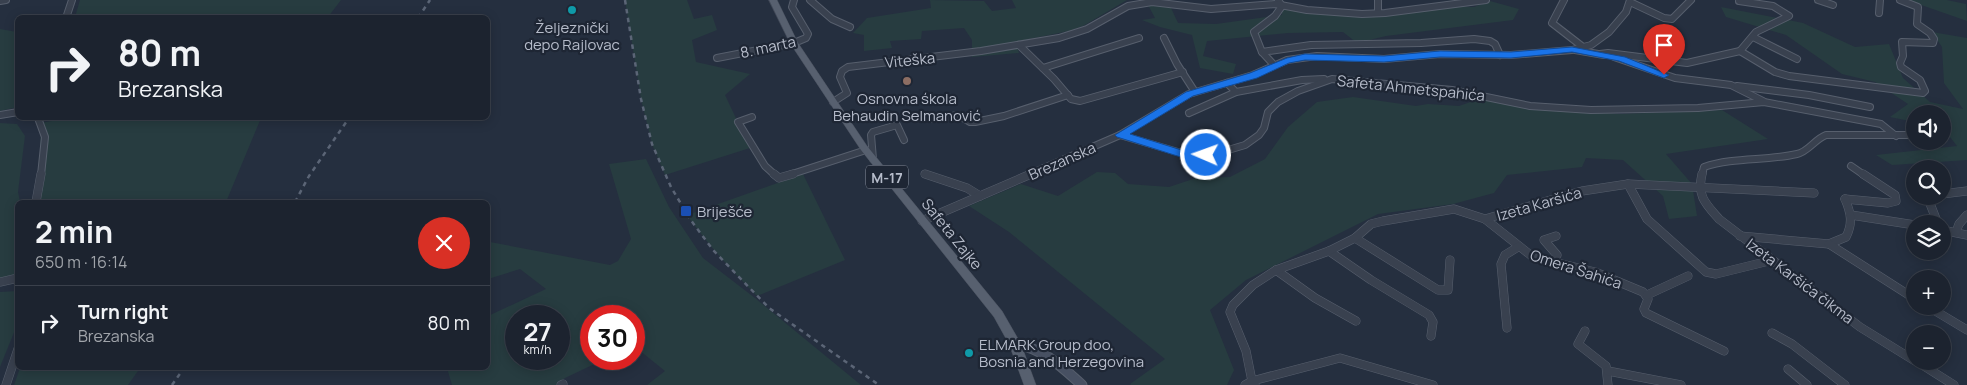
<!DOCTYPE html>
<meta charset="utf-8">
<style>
body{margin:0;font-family:Manrope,sans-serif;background:#252b37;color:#f1f3f6;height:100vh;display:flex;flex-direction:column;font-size:19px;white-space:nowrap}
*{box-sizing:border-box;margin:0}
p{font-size:16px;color:#a0a4aa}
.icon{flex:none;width:28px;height:28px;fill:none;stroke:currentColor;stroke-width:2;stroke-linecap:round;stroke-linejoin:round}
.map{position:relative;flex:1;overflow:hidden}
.details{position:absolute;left:15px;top:200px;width:475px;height:170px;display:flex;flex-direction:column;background:#1c232f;border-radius:8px;box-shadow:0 2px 12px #0003,0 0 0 1px #3a404b}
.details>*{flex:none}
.top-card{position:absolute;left:15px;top:15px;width:475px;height:105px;border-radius:8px;box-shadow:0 2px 12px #0003,0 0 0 1px #3a404b;background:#1c232f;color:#f1f3f6;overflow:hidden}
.fabs{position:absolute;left:1906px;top:105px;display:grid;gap:10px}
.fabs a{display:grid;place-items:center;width:45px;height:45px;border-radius:50%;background:#1c232f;box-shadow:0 2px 12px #0003,0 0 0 1px #3a404b;font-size:25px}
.speed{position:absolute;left:505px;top:305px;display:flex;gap:10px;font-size:25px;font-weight:700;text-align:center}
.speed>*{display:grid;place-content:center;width:65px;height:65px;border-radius:50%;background:#1c232f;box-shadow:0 2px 12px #0003,0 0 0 1px #3a404b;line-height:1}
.speed small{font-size:12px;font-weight:400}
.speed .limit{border:8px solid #d22;background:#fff;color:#111}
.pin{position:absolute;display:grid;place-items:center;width:42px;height:42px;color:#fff;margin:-51px -21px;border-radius:50% 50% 50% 0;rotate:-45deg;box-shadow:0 0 5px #0007}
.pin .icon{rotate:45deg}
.me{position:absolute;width:55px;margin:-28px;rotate:272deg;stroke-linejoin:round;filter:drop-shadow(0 0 4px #0008)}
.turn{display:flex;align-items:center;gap:18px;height:105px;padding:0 20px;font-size:22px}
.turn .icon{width:65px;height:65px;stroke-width:2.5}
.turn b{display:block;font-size:35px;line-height:42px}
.round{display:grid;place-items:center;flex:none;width:52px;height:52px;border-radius:26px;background:#252b37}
.overview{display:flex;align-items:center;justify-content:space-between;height:85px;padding:0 20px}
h1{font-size:30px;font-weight:700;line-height:38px}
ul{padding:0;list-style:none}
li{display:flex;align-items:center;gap:15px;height:75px;padding:0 20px;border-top:1px solid #3a404b}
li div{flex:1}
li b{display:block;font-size:19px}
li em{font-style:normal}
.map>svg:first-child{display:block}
.green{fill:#273c40;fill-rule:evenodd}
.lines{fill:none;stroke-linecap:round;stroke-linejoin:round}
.street-far1-casing{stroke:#575f6d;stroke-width:8}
.street-casing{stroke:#575f6d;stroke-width:9}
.secondary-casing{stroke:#575f6d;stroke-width:11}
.primary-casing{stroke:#434a58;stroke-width:1}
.street-far1{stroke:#39414f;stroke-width:6}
.street{stroke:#39414f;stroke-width:8}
.secondary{stroke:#475062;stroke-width:9}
.primary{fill:#57606f;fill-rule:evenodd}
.rail{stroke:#5b6576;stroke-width:2.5;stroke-dasharray:4.5 4.5;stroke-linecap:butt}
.route{fill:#1a73e8;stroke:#114b97}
.culture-dot{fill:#0f9aa8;stroke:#1e2634;stroke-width:2}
.education-dot{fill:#8d6e63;stroke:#1e2634;stroke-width:2}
.transit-dot{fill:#1a4fb4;stroke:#1e2634;stroke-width:2}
.labels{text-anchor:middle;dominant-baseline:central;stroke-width:4.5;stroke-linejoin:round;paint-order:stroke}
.shield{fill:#1e2634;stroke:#888f9d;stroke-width:1}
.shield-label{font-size:14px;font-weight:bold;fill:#b6bcca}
.poi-label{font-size:15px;fill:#b6bcca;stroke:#1e2634}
.street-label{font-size:15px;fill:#b6bcca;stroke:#1e2634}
</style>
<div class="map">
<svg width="1967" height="385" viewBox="0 0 1967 385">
<rect width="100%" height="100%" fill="#252f3f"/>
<g class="green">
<path d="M80,0H341L328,17H75Z"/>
<path d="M625,0H687L694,19L712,15L717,30L692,40L696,62L750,74L725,95L750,148L665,175L652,144L641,99Z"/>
<path d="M930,0L984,1L992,11L1016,8L1012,0H1139H1127L1083,26L1069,31L1029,39L1018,50L1019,53L972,57V40L964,28L922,31L921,39L890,41L892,48L864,51V35L853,33L867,18L931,8Z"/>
<path d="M1907,0H1947L1966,4L1967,21Z"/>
<path d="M1490,1L1519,9L1513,20L1386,36L1357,43L1343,32L1288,33L1207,41L1203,56L1236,64L1233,74L1200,68L1192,35L1160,27L1142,20L1155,18L1148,5L1171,8L1178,23L1216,24L1282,15L1281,7L1352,16L1447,6L1474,7Z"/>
<path d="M1721,7L1803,23L1855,47L1889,44L1903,78L1930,102L1963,109L1944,83L1942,47L1932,32L1967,38V160L1892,165L1876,155L1957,146L1943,128L1942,114H1915V122L1890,117L1908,104L1875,82L1842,74L1786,35L1726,17Z"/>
<path d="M0,29L17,32L18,107L0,111Z"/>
<path d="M1353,97L1416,106L1428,104L1459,106L1482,98L1531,109L1620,114L1722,110L1768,139L1666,154L1692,184L1697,216L1669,219L1663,196L1623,160L1586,158L1582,167L1507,175L1494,193L1453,204L1378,214L1246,280L1210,310L1234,370L1227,385H1131L1130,384L1165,359L1009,232L969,206L1021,184L1058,196L1097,172L1115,173L1128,184L1169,187L1196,178L1230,177L1265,159L1288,127L1317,102Z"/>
<path d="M67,118H261L226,202H39L41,123Z"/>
<path d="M0,123L17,124L25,136L18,192L20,202H18L17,275L0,280Z"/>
<path d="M646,159L669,207L703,258L755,298L861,385H647L665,371L634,346V316H591V359H605L565,378L556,385H452L447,368H488V316L546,289L520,269L488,279V240L490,242L610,265L618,261L631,239L609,164ZM516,316H559V359H516Z"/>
<path d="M803,174L845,260L757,296C732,271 708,245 687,215Z"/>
<path d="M17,291V325L0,367V292Z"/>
<path d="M20,368H140L128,385H14Z"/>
</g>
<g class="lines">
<g class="street-far1-casing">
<g id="street-far1">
<path d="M810,0L832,19L850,27"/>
<path d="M1378,0V13"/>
<path d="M1564,0L1552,23L1583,47"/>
<path d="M1818,0L1833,5"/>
<path d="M0,1L6,0"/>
<path d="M1739,1L1773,6L1789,16L1756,32L1740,51"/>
<path d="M1630,2L1664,18L1672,19L1691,0"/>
<path d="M1879,13L1880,0"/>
<path d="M66,18L72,0"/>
<path d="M1753,37L1797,59"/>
<path d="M1164,38L1177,64L1195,92"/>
<path d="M1019,45L1054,79L1071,99L1080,101L1183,72"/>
<path d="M1575,50L1604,55"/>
<path d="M1262,52L1254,32L1275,16L1282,6L1278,0"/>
<path d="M1600,54L1608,53L1687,63L1740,51L1775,72L1789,76L1923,93L1925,91L1920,80L1901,67L1900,63L1903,56L1902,42L1933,43L1934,39L1930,33L1917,24L1918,7L1900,0"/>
<path d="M1614,57L1675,78L1731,85L1763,101"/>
<path d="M717,58L794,43L806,38L808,34L792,7L794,0"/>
<path d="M1274,65L1262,52L1311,45L1421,43L1474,39L1490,41L1495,44L1500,55"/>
<path d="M1043,68L1139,38"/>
<path d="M1227,83L1236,92L1302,80L1324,79"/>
<path d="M1737,86L1809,95L1870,107"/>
<path d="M833,102L847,93L840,77L842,71L848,67L981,51L1059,38L1087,29L1128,6L1152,2L1211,9L1275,4L1307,10L1362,14L1385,13L1486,0"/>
<path d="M1189,113L1236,92"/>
<path d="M0,115L18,112"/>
<path d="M752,117L738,122L765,166L775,175"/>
<path d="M38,118L45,137L41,175"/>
<path d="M933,119L958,115L970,122H975L1004,116L1068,95"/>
<path d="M1120,135L1195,157L1218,153L1245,145L1259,135L1264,128L1268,112L1278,102L1298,91L1332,79L1452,90L1530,106L1591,110L1698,108L1764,102L1881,124L1896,136"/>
<path d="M873,159L871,135L873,132L897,125L904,140"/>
<path d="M1851,166L1864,175"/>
<path d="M789,175L866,150"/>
<path d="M1028,175L1120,135L1189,94L1253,75L1287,60L1317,56L1384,59L1440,54L1511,55L1572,50L1591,45L1609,32L1626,12L1630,0"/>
<path d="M1702,175L1704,167C1734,157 1766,161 1797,154C1808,152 1815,139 1826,135H1915"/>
</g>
</g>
<g class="street-casing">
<g id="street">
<path d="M774,174L779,178L793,174"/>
<path d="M925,174L967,188L980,196"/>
<path d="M1702,174C1697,196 1705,203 1719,219L1860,327L1915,361"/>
<path d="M1628,184L1647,219L1706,272L1716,274L1773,260"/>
<path d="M1942,194L1967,191"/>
<path d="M1933,196L1929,198V201L1938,224"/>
<path d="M1845,199L1888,203L1896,201L1895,195L1863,174"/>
<path d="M36,202L41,174"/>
<path d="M1851,215L1915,225"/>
<path d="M1485,219L1533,257L1595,272L1643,292L1648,299L1644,309L1646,313L1724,351"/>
<path d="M922,221L1031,174"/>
<path d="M1942,230L1967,235"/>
<path d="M1956,232L1959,224L1967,215"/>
<path d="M1740,236L1829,244L1846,237C1853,223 1851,213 1845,199"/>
<path d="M1355,238L1438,290H1448L1450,260"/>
<path d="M1829,244L1915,299"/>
<path d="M1329,251L1371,280L1429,315L1433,322L1431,336"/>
<path d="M1547,261L1554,260L1557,255L1544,240L1556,236"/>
<path d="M1276,270L1315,298L1356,321"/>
<path d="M0,282L18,278"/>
<path d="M1647,295L1688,276"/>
<path d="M1927,306L1967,330"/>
<path d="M1507,328L1501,264L1505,255L1518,247"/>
<path d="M1585,331L1578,344L1606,366L1608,385"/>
<path d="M1772,333L1792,344L1845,385"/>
<path d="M1916,361L1954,385"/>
<path d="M1788,369L1807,385"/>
<path d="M1608,371L1681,385"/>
<path d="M6,385L18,349"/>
<path d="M561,385L563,384"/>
<path d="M1245,385L1252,381L1246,351L1230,312L1233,305L1253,285L1276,270L1329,251L1355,238L1371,224L1383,221L1454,209L1485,219L1582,191L1628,184L1814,193"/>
<path d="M1255,385L1252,381L1340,358L1433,385"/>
</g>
</g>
<g class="secondary-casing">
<path id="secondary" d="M1015,344C1043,348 1062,367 1082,385"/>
</g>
<g class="primary-casing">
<path id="primary" d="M769,0H777L798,43L867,146L1002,311L1021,344L1036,385H1024L1009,344L994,317L861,150L790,43Z"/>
</g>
<use href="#street-far1" class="street-far1"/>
<use href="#street" class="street"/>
<use href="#secondary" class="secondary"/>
<use href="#primary" class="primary"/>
<g class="rail">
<path d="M625,0L641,99L652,144L671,187L690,219L713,250L769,308L879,385"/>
<path d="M418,18L430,0"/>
<path d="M295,202L309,176L349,118"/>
<path d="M172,385L184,368"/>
</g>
</g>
<path class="route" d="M1572,47L1625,57L1669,75L1664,78L1619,61L1572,52L1511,58L1440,57L1384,62L1305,60L1289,63L1257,78L1193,96L1130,134L1188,152H1210L1212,155L1210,158L1187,159L1117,137L1115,135L1186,92L1250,73L1287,58L1305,54L1384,56L1440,51L1511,52Z"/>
<g class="culture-dot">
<circle cx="572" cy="10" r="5"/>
<circle cx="969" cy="353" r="5"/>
</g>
<circle class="education-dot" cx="907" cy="81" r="5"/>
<rect class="transit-dot" x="680" y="205" width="12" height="12" rx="2.5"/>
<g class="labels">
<rect class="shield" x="866" y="165.5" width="42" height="23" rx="4"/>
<g class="shield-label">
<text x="887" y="177">M-17</text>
</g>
<g class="poi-label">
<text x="572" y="27">Željeznički<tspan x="572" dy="17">depo Rajlovac</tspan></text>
<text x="907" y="98">Osnovna śkola<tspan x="907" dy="17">Behaudin Selmanović</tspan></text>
<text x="697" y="211" text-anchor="start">Briješće</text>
<text x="979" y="344" text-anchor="start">ELMARK Group doo,<tspan x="979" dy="17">Bosnia and Herzegovina</tspan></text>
</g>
<g class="street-label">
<text transform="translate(768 47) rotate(-12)">8. marta</text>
<text transform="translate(910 60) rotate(-6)">Viteška</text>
<text transform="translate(1411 88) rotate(6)">Safeta Ahmetspahića</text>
<text transform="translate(1062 161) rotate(-24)">Brezanska</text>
<text transform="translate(1539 204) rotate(-16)">Izeta Karšića</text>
<text transform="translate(952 234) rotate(51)">Safeta Zajke</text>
<text transform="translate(1576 269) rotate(18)">Omera Šahića</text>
<text transform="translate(1800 281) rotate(37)">Izeta Karšića čikma</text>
</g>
</g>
</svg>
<div class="fabs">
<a><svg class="icon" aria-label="sound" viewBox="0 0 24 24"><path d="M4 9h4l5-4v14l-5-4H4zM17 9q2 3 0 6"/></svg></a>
<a><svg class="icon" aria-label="search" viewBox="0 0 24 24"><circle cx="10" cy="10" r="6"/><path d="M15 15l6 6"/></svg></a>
<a><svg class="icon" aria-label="layers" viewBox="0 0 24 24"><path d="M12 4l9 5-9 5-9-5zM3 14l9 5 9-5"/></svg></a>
<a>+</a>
<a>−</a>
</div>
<div class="speed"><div>27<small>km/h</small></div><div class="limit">30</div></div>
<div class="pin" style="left:1664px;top:75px;background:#d93025"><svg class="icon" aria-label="arrive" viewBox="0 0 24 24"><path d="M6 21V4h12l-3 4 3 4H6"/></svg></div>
<svg class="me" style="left:1206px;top:155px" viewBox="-20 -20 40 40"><circle r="17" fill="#1a73e8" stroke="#fff" stroke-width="3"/><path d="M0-11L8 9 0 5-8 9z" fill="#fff"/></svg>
<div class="top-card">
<div class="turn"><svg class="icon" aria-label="right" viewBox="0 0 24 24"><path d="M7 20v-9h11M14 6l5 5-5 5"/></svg><div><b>80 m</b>Brezanska</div></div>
</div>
<section class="details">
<div class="overview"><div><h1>2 min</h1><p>650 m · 16:14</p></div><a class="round" style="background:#d93025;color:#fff"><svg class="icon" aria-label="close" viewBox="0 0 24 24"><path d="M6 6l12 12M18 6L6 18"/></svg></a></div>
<ul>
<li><svg class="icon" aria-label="right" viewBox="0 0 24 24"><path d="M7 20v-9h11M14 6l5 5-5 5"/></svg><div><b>Turn right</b><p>Brezanska</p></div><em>80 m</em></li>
</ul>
</section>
</div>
